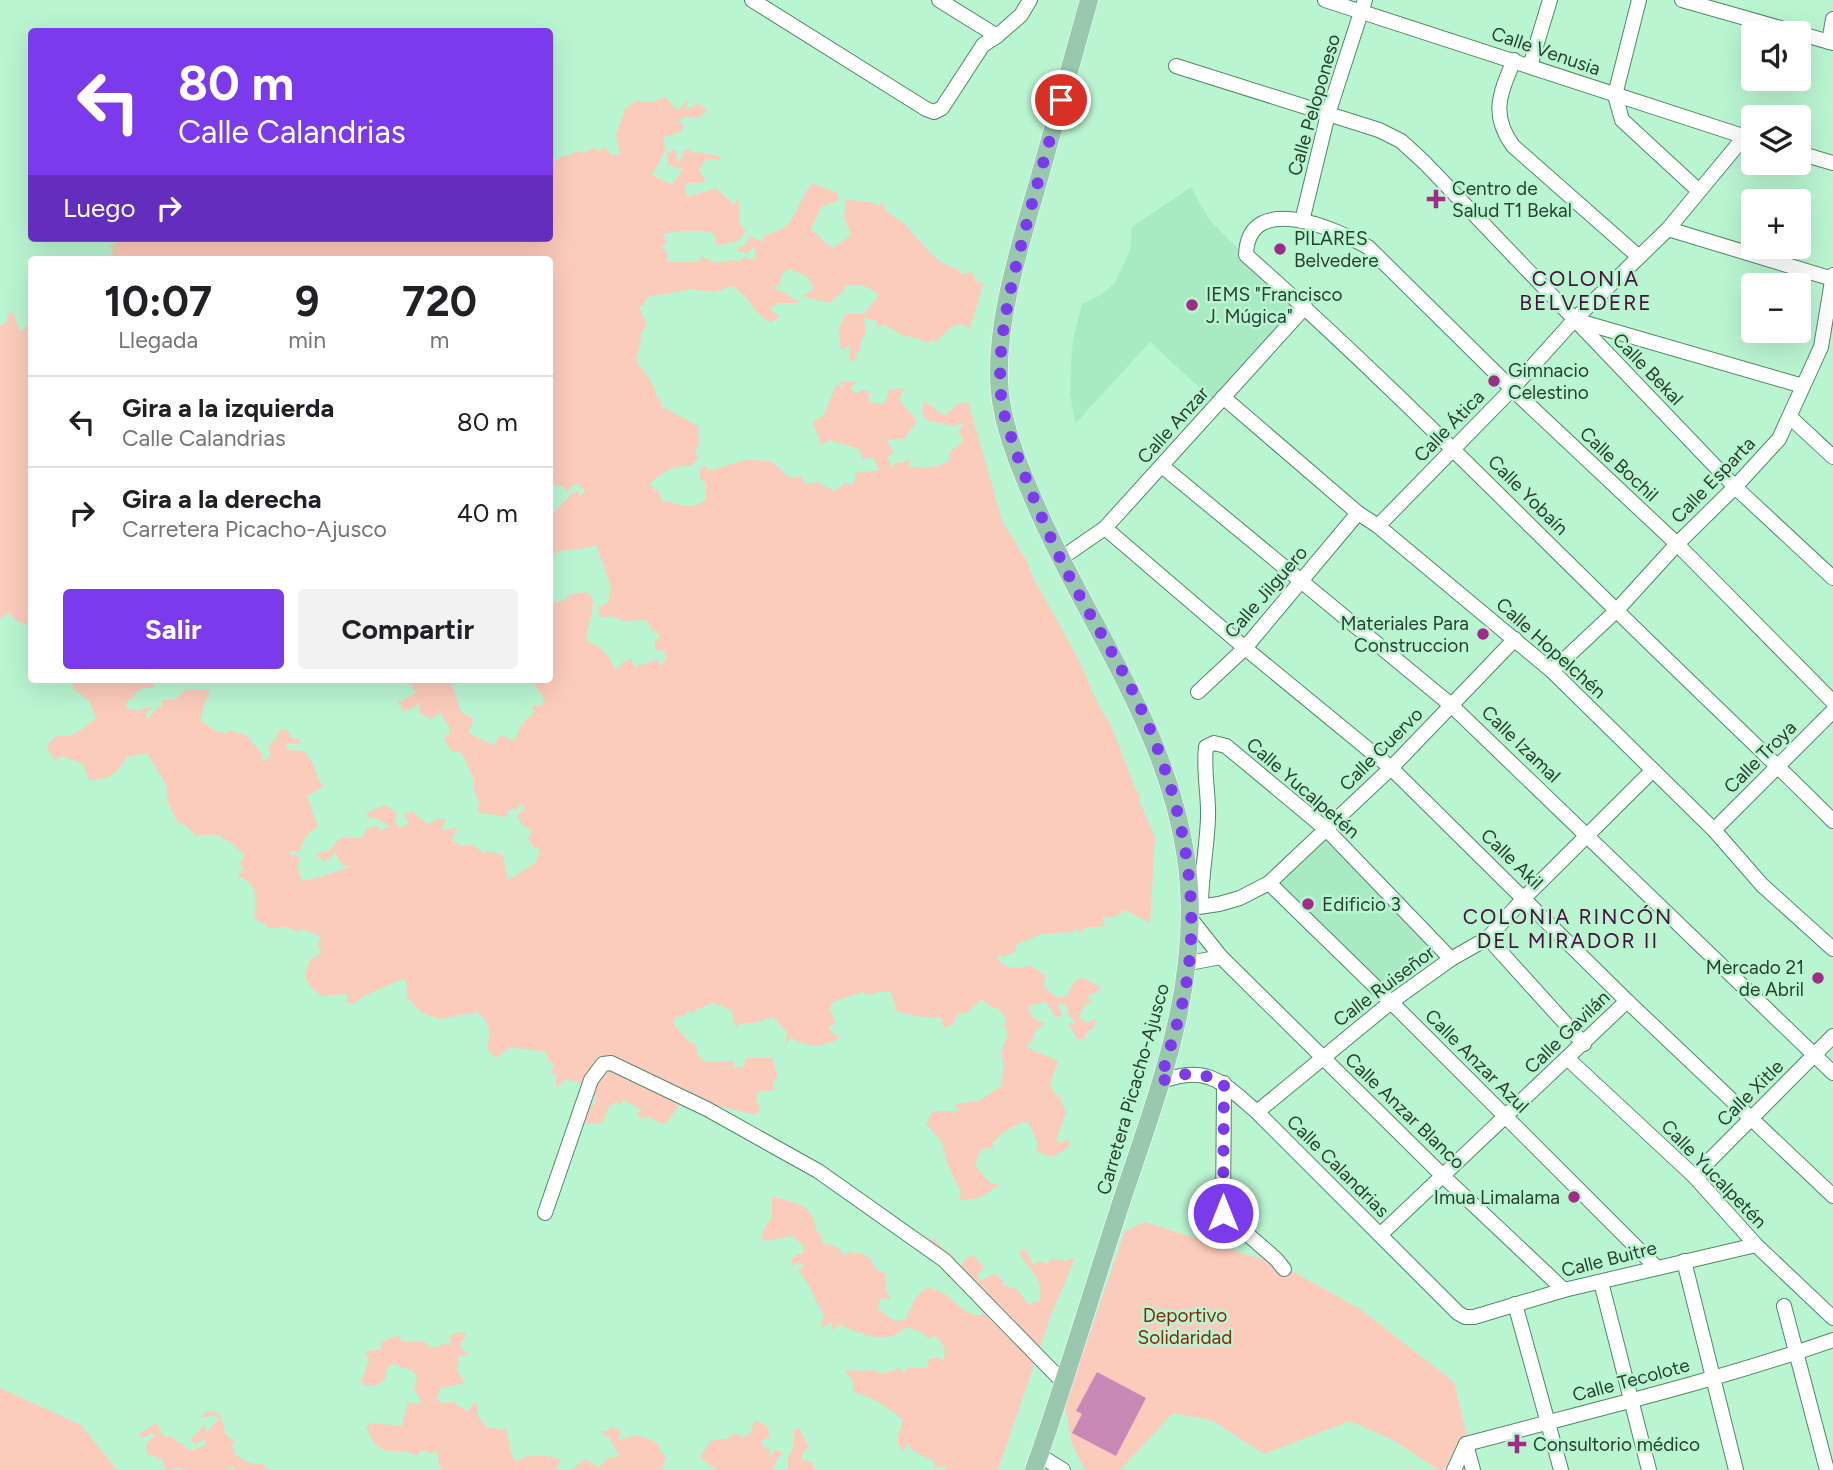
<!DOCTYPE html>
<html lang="es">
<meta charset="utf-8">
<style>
body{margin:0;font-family:Figtree,sans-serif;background:#f2f2f2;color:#202124;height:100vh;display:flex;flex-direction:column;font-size:26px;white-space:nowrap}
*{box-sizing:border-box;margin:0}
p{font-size:23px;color:#757577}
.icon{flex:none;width:38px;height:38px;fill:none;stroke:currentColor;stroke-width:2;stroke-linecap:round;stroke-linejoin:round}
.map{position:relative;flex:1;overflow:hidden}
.drawer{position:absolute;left:28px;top:256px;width:525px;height:427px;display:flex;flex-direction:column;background:#fff;border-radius:7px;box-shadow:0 7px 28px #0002}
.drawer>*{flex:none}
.hud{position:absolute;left:28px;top:28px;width:525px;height:214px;border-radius:7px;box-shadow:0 7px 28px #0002;background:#7c3aed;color:#fff;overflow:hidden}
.buttons{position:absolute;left:1741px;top:21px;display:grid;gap:14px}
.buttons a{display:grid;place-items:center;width:70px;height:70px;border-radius:7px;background:#fff;box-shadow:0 7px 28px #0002;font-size:35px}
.pin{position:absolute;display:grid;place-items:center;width:60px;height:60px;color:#fff;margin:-30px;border:4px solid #fff;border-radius:50%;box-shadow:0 2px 7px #0007}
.me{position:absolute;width:77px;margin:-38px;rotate:0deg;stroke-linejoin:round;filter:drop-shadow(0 0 5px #0008)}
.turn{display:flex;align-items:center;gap:24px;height:147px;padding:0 35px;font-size:32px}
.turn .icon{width:91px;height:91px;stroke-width:2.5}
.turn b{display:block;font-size:49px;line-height:60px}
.then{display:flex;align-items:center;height:66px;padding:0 35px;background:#0003;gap:14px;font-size:26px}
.eta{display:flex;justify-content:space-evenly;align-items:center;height:119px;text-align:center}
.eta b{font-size:42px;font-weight:700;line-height:49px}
.primary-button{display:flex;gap:14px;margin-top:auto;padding:14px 35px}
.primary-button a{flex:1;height:80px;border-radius:7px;background:#7c3aed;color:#fff;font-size:28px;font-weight:700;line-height:80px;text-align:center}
.primary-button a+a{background:#f2f2f2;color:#202124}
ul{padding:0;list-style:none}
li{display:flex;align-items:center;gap:21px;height:91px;padding:0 35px;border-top:2px solid #e0e0e0}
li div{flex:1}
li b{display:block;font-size:26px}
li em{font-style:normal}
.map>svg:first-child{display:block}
.built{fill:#a8ebc3}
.green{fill:#fbcbbb}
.water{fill:#c889b6}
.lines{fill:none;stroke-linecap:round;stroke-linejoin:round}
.minor-casing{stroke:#508869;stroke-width:16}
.major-casing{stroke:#fff;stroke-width:19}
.minor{stroke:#fff;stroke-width:14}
.major{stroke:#9ac8af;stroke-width:18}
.route{stroke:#7c3aed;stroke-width:12;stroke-dasharray:0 21.6}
.poi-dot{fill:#a02c86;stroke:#baf5d2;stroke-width:2.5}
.labels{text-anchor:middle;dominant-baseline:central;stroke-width:5;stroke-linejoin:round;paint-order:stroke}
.street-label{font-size:19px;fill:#284032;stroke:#baf5d2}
.poi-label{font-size:19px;fill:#284032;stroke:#baf5d2;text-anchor:start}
.park-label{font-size:19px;fill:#822b0a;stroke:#baf5d2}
.neighbourhood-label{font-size:21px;letter-spacing:2px;fill:#48113c;stroke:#baf5d2}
</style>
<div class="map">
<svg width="1833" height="1470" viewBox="0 0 1833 1470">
<rect width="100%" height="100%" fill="#baf5d2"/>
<g class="built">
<path d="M1191,187L1208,218L1245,256L1303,307L1215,402L1150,342L1075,424L1070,393L1071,363L1073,340L1082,304L1101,295L1114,284L1130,251L1132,227Z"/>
<path d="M1325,840L1429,942L1382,988L1275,888Z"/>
</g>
<g class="green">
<path d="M666,97L673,107L679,110L687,100L688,103L685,111L698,103L707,110C700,118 696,121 686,116L680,120L676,118L684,126L680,132L664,137L665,151L652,175L672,185L683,169L667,165V153L673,150L678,152L676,157L680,163L684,150L691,148L693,154L697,152L719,156L721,160L706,159L699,170L706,182L685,184L687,197L716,188L734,205L739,198V223L746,231L738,241L717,246L714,233C696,229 680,231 663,234L667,244L661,247L667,252V262H699L701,256L717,263L735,260L740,262L744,257L752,260L756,257L754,246L748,253L737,251L738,248L746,244L749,236L763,242L765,234C798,231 794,202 813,183L837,193L839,200L821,207L811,230C818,232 823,243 833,248L851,235L844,217L846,200L870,202L878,206L883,202L886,211L909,227L908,229C925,244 934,264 958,269L960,274L972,272L976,281L982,282L983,285L970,329L961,324L951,327L936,342L932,340L928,343L917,338L902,335L883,324L878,328L875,320L864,318L866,335L861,339L860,351L855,353L858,358L849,362L850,345L841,351L839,327L846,314H864L879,295C868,286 857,281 844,287L845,290L829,303L802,296L814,289L808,277L790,269L783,272L780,280L782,283L775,286L777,290L787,293L789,296L800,303H779L770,308L779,317L771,323C754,314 748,295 732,286L714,292L690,289L647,297L645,304L639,307L647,325L640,335L641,341L636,360C644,372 655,384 657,398L661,399V406L698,426L699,443L695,452L699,458L691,466C673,465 661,472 650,484L654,490H658L662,501C681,503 687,512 706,500V482L701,480L699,470L705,465L708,471L746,460L771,461L790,478L801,476L805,484L816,482L835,491L845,483L850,485L854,483L856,473L879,470L873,457L863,459L859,449L829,440L821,445L813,422C817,419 821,418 824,414C825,413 835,388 836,385L843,387L840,381H856L850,389L857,394L861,390L869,391V402L879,404L885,403L889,390L904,388L899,400L917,421L904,439L887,440L894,453L886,457L890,460L891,468L897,462L901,463L911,458L908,466C925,469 933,468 948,462L950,452L963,441L959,433L963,422L954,426L926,420L922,413L924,401L945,416L957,404L968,402L1003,523L1028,563L1032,575L1080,662L1097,702L1111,725L1136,790L1140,795V803L1155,837L1150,923L1125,910L1113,918L1102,917L1105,926L1085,928L1079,934L1077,928L1073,932L1042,934L1017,944L1015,951L1004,957L999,954L998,960C1007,970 1020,969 1032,965L1033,968L1045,975L1044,987L1058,998L1068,995L1072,985L1080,977L1101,987L1099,991L1087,996L1092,1001L1085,1004L1079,1018L1088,1023L1096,1019L1093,1029L1089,1030L1084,1039H1077L1069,1023H1076L1069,1017L1065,1003L1058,1004L1062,1016L1054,1017L1052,1010L1045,1002L1029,1006C1030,1017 1034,1020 1045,1023L1035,1031L1032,1041L1026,1047L1058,1061L1050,1084L1055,1095L1060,1096L1066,1113L1056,1141L1061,1143L1070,1138L1069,1147L1052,1157L1037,1152V1141L1028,1122C1015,1122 1000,1134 992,1144L994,1148L981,1149L975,1165L989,1182L999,1185L980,1198L959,1200L961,1191L951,1173L950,1167L948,1166L942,1142L926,1124L933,1111H958L955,1104L979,1101L1001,1086L1004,1064L1001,1053L1008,1034L1004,1027L1006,1019L999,1009L989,1006L982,999L968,1012L957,1014L954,1023L944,1029L941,1017L929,1018L897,1012L891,992H879L869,995L863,992L832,1002L830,1009L836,1024L829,1026V1030L840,1038C826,1047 805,1048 791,1037L785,1046L787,1032L773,1017L753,1023H741L736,1028L731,1010L713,1003L697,1009L693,1013L688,1011L684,1016L676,1017L673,1023L689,1042L696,1044L698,1055L703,1061H735L733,1067H743L746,1058H772L778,1076L773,1081L775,1090L757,1092V1102L761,1109L755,1115L679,1096L680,1104L666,1124L653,1120L649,1116L642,1119L636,1113L643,1111L624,1100L620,1104L615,1102L608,1108L603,1123L587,1124L583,1115L596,1102L595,1096L576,1081L565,1080L556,1088V1075L551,1073L554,1064L549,1062L546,1052L510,1047L496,1058L488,1050C488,1041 492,1028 485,1020C482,1017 479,1015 477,1012L440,1019L422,1013L407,997L406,980L402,979L364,996L354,1004L346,1002L348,994L322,996L310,987L305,975L310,960L321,953L318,944L321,936L301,929L298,932L287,927L267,928L265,924L258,922L254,916C257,900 258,882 238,877L243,868L240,864L244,855L228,840L222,839L220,835H201L197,837L185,825L178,823L168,803L166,785L147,753L127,757C118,773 107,781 89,780L83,764L62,756L55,760L47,748L49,743L56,736C77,738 81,729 96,718L89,701L72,688L75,679H165L149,681L156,688H143L136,692L134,697L128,700L126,708L137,711L153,706L145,714L148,719L158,707H161L163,700H175L186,689H203L210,691L203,707L201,721L217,732L227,733L230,729L238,734H245L263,755L261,759L266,761L271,754L268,748L277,737L279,730L287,729L292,739L298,738L301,744L286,743L287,750L304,751C315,762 315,774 323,787L307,796L318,827C307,832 302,841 300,852L291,851L289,857L295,854L300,859L297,866L302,881C320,878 333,872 350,867L341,864L335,852L325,862L315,854L330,850L340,838H363L366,829L378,825L379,832L383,829L391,827L374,817L370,819L366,813L385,805L397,813L394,822L400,828L409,823L404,815L412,811L419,818L429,824L437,819H446L442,829L443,831L457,827L452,840L461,846L472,844L484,854L487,851L503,855L508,880L535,863L541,849L534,848L528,839L532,831L522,825L517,815L525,808L522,804H520L517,809L508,810L507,817L477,812L480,805L474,790V780L462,753L452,751L443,738L449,735V725L444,720L441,712L431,719L420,713L419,702L415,707L404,712L398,702L416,693L411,685L412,679H450L461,712L474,719L468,733L494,745L500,735L514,741L522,724L535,712L531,706H542L544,699L534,682L529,679H550V604L565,600L571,594L586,592L593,599C592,603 593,607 592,611C591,623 585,630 587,642C602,646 609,656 616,670L623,662L631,659L635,667L658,659L660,666L666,659L664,650L655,651V642L661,635L651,630L647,620L624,621L611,616L600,618L598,607L608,603L611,587L596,545C581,552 559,546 550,557V517L571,494L579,490V496L584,493L585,489L580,487L579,484L573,485L566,492L564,487L550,483V259H126L131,255L112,256L113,249L109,246L118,243L122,238H550V160L555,161L563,156L571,155L575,151L584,153L592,148L599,151L605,147L612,156L620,153L616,135L625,109L636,101L651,102Z"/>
<path d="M13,312L20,332L31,322L32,622L29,624C20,623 13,621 10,612L0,619V326L6,323L8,313Z"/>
<path d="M772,1196C793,1204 813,1201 816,1230L820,1234L823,1243L837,1247L845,1256L850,1251L856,1254L863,1253L864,1256L869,1257L878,1272L885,1271L886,1290L891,1300L881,1297L878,1309L895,1321L905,1320L916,1297L928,1287C936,1290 942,1292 949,1297C961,1307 966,1316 984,1315L970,1292L927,1255L919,1254L934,1238L943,1249L956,1258L957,1265L962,1266L963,1261L971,1255L976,1257L979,1263L982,1262L983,1269L977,1275L980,1281L996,1273L999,1278L1004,1280L1002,1285L1017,1289L1028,1304L1041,1301C1038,1295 1041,1291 1040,1285C1036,1272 1023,1263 1019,1251L1026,1249L1033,1265L1040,1261L1047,1264L1051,1259L1065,1261L1075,1258L1050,1318L998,1470H946L945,1466L935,1468L934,1461L915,1452L907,1443L905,1449L901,1450L897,1440L903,1420C888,1407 873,1397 853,1392V1382L845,1370L865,1371L869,1369L883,1374L899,1368L905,1374L907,1368H927L929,1359L939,1357L941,1361L943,1360L945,1348L935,1335L928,1339L922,1332L905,1327C887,1347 861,1334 841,1325L832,1330V1321L820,1329L824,1315C814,1300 811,1283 797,1270L804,1266L798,1262L793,1267L791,1258L798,1254H804L802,1244L792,1236L766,1241L761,1239L765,1227L772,1218Z"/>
<path d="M1145,1222L1283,1266L1360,1309L1454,1382L1467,1436L1459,1442L1444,1470H1438L1393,1440L1350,1421L1264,1454L1213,1421L1173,1413L1120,1470H1085L1072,1444L1065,1405L1125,1231Z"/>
<path d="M459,1332L466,1333L460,1347L468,1355L459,1356L457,1370L465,1383L441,1388L436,1399L442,1403L453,1402L468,1412L474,1402L478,1404V1417L488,1428L506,1429L512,1456L516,1461C528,1454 547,1454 561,1460L556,1470H442L439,1466L437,1450L433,1454L421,1450L416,1457C406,1446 390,1456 379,1447C373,1443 369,1433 366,1427L372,1423L402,1426L408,1402L414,1404L422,1403L414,1388L417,1379L413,1371L392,1364L387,1368L385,1380L375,1386H364L361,1382L369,1360L365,1354L371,1350H380L382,1342L399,1335L402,1341L425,1342L430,1347L436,1348L445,1343L451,1346L449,1336Z"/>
<path d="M0,1388L81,1425L117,1470H0Z"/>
<path d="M206,1411L219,1413L227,1436L235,1441L231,1446L235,1448L234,1453C242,1460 251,1465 262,1464L269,1470H234L233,1467L225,1470H183L182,1468L166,1470L161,1458L157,1460L155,1456L148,1455L146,1444L156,1434L151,1433L143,1439L139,1434L158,1422L159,1430L166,1438L170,1436L177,1442L184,1444L186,1450H195L196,1448L204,1447L206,1441L204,1439L195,1445L191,1439L205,1424L207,1432L219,1419L214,1415L200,1418Z"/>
<path d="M755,1420L767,1426L770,1437L761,1441L766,1450L771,1447L768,1458L776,1450L783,1453L777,1459L773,1470H717L700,1458L710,1441L729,1438L734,1433L744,1437L750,1433Z"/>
<path d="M611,1427L621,1430L618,1440L635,1435L652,1440L659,1445L660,1451L666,1456L662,1470H571L585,1459L599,1467L608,1458L619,1456L609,1437L604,1436L602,1431H607Z"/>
<path d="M799,1428L809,1447L803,1452L802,1460L811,1462L817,1470H788C786,1450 798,1451 793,1430Z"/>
</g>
<path class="water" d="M1097,1372L1146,1398L1116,1456L1072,1433L1082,1414L1076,1411Z"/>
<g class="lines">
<g class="minor-casing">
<g id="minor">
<path d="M752,0L926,109L934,112L942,108L983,45L997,36L1021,15L1030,0"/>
<path d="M939,0L997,36"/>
<path d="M1325,0L1752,139"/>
<path d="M1639,0L1615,95L1622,120L1699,191"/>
<path d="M1682,0L1833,43"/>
<path d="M1829,42L1833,19"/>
<path d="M1514,60C1500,94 1490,114 1513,146L1639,257"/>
<path d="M1176,66L1379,130L1401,141L1425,163L1735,487L1833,578"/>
<path d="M1530,66L1550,0"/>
<path d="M1799,153L1833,163"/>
<path d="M1302,221L1328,114L1365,0"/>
<path d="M1668,229L1833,279"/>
<path d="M1575,320L1803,386"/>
<path d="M1223,397L1358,513L1378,526L1552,671L1714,830L1762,885L1833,949"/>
<path d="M1790,417L1833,457"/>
<path d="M1162,466L1451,705L1833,1073"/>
<path d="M1378,526L1512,389L1574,320L1668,229L1745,136"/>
<path d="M1105,528L1245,648L1391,768L1627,1001L1833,1196"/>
<path d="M1060,559L1105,528L1305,307"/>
<path d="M1552,671L1616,611L1677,544L1735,487L1779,439L1821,347L1833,275"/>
<path d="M1198,692L1245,648L1358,513"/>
<path d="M1833,702L1677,544L1512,389L1368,247C1338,230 1248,189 1246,255C1375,369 1494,491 1617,611C1688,681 1762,750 1833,821"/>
<path d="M1714,830L1833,711"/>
<path d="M1269,883L1391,1002L1656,1267"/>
<path d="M1201,906C1201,876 1207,848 1208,818C1209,795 1203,770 1206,747L1214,743L1226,746L1327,830L1451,959"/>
<path d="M1191,908L1219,904L1240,898L1269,883L1391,768L1515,639"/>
<path d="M1190,918L1221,957L1443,1176L1564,1290"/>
<path d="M1488,938L1584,1044"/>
<path d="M1189,963L1221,957"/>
<path d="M1567,1058L1694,1176L1756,1245L1833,1318"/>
<path d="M1160,1082C1207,1063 1223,1083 1257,1112L1458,1313L1465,1317H1474L1564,1290L1756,1245"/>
<path d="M1224,1083L1223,1213L1276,1259L1284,1269"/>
<path d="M1257,1112L1391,1002L1451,959L1488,938L1524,898L1652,771"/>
<path d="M1694,1176L1833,1036"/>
<path d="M545,1213L591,1080L603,1064L611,1063L707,1109L818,1171L944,1260L1063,1382"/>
<path d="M1380,1235L1627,1001"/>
<path d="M1684,1261L1736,1470"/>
<path d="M1601,1282L1649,1470"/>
<path d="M1515,1304L1561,1470"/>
<path d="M1784,1306L1827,1470"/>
<path d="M1466,1444C1589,1411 1713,1382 1833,1340"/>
<path d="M1466,1444L1473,1470"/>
<path d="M1039,1455L1063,1470"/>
<path d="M1454,1470L1466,1444"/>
</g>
</g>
<g class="major-casing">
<path id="major" d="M1034,1470C1064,1385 1090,1298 1118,1212C1156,1096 1204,982 1186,858C1168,732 1092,630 1041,517C1026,482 1009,445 1002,407C989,338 1020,246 1039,179C1055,120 1072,60 1089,0"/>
</g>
<use href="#minor" class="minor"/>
<use href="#major" class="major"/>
</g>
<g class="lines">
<path class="route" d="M1061,100C1046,153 1031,205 1018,258C1006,307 996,354 1002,405C1004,416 1009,429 1012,440C1024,476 1038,509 1053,543C1074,590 1102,633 1126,678C1171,764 1200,867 1189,964C1185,1004 1171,1043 1160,1082C1186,1071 1198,1071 1224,1083L1223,1213"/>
</g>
<g class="poi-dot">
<path d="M1432.5 188.5h7v7h7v7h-7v7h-7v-7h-7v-7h7z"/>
<circle cx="1280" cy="249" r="7"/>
<circle cx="1192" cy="305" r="7"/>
<circle cx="1494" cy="381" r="7"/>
<circle cx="1483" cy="634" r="7"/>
<circle cx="1308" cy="904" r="7"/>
<circle cx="1818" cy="978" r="7"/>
<circle cx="1574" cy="1197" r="7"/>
<path d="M1513.5 1433.5h7v7h7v7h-7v7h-7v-7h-7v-7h7z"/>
</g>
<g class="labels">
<g class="street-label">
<text transform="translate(1546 51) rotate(19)">Calle Venusia</text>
<text transform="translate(1314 105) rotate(-74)">Calle Peloponeso</text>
<text transform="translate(1648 369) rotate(46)">Calle Bekal</text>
<text transform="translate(1173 425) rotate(-48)">Calle Anzar</text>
<text transform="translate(1449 426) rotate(-46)">Calle Ática</text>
<text transform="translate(1619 464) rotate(43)">Calle Bochil</text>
<text transform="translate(1713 480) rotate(-46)">Calle Esparta</text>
<text transform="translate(1528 495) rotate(45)">Calle Yobaín</text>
<text transform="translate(1266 592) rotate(-49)">Calle Jilguero</text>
<text transform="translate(1551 648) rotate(42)">Calle Hopelchén</text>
<text transform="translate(1521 744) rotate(44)">Calle Izamal</text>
<text transform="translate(1381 749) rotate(-45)">Calle Cuervo</text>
<text transform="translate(1760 757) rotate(-45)">Calle Troya</text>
<text transform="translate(1303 788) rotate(41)">Calle Yucalpetén</text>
<text transform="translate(1512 859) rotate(44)">Calle Akil</text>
<text transform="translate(1384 986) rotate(-37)">Calle Ruiseñor</text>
<text transform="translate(1567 1032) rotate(-44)">Calle Gavilán</text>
<text transform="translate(1477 1061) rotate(45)">Calle Anzar Azul</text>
<text transform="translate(1133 1089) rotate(-74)">Carretera Picacho-Ajusco</text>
<text transform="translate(1750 1093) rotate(-45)">Calle Xitle</text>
<text transform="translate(1405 1111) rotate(44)">Calle Anzar Blanco</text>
<text transform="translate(1338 1166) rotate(45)">Calle Calandrias</text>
<text transform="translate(1714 1174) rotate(46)">Calle Yucalpetén</text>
<text transform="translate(1609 1259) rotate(-14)">Calle Buitre</text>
<text transform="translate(1631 1380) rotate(-15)">Calle Tecolote</text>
</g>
<g class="poi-label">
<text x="1452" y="188">Centro de<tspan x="1452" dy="22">Salud T1 Bekal</tspan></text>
<text x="1294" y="238">PILARES<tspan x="1294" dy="22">Belvedere</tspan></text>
<text x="1206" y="294">IEMS "Francisco<tspan x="1206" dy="22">J. Múgica"</tspan></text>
<text x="1508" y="370">Gimnacio<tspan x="1508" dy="22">Celestino</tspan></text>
<text x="1469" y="623" text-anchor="end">Materiales Para<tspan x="1469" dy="22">Construccion</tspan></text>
<text x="1322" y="904">Edificio 3</text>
<text x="1804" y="967" text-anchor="end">Mercado 21<tspan x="1804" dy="22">de Abril</tspan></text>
<text x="1560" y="1197" text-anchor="end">Imua Limalama</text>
<text x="1533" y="1444">Consultorio médico</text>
</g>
<g class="park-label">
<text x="1185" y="1315">Deportivo<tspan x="1185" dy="22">Solidaridad</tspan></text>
</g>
<g class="neighbourhood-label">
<text x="1586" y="278">COLONIA<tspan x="1586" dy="24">BELVEDERE</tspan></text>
<text x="1568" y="916">COLONIA RINCÓN<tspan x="1568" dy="24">DEL MIRADOR II</tspan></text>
</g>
</g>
</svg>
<div class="buttons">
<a><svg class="icon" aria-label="sound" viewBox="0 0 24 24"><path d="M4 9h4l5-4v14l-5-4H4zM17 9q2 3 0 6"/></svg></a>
<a><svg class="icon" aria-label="layers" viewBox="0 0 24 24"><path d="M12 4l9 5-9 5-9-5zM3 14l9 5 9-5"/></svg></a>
<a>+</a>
<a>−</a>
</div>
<div class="pin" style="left:1061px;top:100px;background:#d93025"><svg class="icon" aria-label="arrive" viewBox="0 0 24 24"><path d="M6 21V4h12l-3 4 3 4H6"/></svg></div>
<svg class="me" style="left:1223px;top:1213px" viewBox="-20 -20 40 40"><circle r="17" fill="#7c3aed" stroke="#fff" stroke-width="3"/><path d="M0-11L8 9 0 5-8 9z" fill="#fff"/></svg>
<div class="hud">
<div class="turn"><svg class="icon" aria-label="left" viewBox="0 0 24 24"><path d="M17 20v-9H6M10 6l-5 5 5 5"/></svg><div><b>80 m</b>Calle Calandrias</div></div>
<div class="then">Luego<svg class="icon" aria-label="right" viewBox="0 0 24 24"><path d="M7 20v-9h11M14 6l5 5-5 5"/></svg></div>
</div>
<section class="drawer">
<div class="eta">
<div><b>10:07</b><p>Llegada</p></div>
<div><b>9</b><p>min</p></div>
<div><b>720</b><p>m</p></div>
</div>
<ul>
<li><svg class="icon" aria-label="left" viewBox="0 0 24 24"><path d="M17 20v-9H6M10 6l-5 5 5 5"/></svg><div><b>Gira a la izquierda</b><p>Calle Calandrias</p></div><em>80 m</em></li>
<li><svg class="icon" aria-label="right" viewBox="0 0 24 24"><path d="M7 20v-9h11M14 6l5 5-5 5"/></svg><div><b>Gira a la derecha</b><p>Carretera Picacho-Ajusco</p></div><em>40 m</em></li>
</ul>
<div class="primary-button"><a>Salir</a><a>Compartir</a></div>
</section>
</div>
